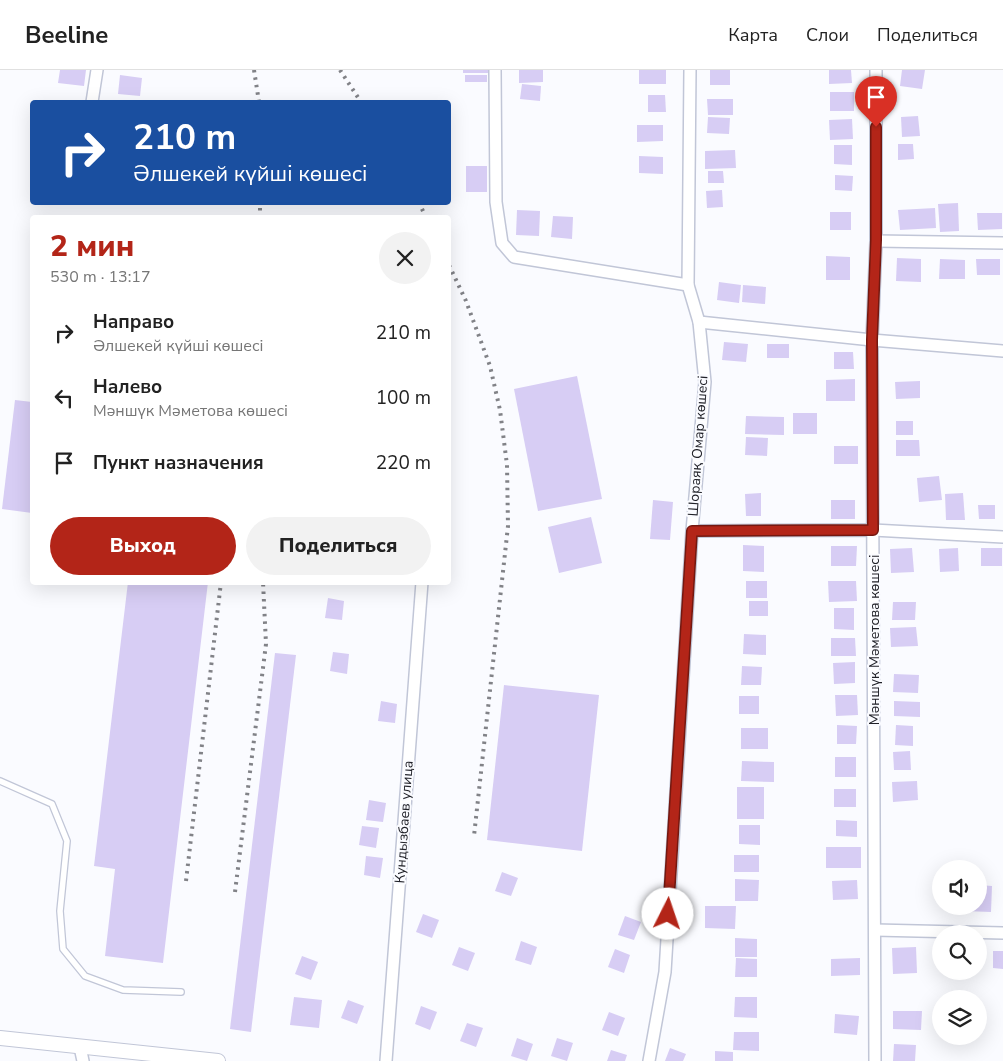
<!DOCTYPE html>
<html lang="ru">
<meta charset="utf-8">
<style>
body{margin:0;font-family:"Nunito Sans",sans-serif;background:#f2f2f2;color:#222;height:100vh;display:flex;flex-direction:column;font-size:19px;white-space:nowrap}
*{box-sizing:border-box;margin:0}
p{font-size:16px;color:#767676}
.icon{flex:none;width:28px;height:28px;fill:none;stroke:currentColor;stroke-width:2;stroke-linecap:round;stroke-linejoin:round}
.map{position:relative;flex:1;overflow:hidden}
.side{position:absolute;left:30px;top:145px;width:421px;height:370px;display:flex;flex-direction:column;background:#fff;border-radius:5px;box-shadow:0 5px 20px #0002}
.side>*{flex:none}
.hud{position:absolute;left:30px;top:30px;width:421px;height:105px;border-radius:5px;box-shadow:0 5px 20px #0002;background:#1a4fa0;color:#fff;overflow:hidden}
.buttons{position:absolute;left:932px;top:790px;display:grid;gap:10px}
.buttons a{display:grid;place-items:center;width:55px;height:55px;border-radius:50%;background:#fff;box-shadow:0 5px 20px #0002;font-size:25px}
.pin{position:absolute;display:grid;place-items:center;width:42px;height:42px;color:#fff;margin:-51px -21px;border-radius:50% 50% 50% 0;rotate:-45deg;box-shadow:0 0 5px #0007}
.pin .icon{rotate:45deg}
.me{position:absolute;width:55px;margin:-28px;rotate:4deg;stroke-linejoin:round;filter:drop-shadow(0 0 4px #0008)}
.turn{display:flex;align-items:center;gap:18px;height:105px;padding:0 20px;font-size:22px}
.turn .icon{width:65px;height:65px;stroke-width:2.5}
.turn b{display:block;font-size:35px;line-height:42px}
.round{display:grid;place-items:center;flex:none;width:52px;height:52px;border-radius:26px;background:#f2f2f2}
.headline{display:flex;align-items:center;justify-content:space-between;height:85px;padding:0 20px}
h1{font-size:30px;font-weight:800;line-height:38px;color:#b32518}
.cta{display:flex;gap:10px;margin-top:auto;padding:10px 20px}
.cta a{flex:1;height:58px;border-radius:30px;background:#b32518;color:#fff;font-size:20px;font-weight:800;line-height:58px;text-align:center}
.cta a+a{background:#f2f2f2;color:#222}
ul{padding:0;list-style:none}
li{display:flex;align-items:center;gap:15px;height:65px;padding:0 20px}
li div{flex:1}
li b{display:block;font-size:19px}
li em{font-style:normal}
header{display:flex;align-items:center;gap:30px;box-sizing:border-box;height:70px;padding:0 25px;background:#fff;border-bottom:1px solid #e0e0e0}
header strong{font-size:24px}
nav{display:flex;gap:28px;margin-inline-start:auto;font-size:18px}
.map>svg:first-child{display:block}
.building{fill:#d7cdf4}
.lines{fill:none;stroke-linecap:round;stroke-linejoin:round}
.service-casing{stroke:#c1c6d7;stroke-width:8}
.minor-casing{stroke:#c1c6d7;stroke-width:14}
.tertiary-casing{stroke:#c1c6d7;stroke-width:16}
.service{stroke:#fff;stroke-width:5.5}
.minor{stroke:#fff;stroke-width:11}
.tertiary{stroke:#fff;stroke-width:14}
.rail{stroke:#818287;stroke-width:4;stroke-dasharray:2.5 5;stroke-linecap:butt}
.route-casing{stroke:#741810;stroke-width:12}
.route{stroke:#b32518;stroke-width:9}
.labels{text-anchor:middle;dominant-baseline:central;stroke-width:4;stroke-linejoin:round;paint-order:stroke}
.street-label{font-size:14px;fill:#202128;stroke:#fafbff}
</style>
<header>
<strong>Beeline</strong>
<nav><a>Карта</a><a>Слои</a><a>Поделиться</a></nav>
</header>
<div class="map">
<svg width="1003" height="991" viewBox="0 0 1003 991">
<rect width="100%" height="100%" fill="#fafbff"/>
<g class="building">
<path d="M60,0H86L84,16L58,13Z"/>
<rect x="463" y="0" width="25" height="3"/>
<path d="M519,0H543V12L519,13Z"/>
<rect x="639" y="0" width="27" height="14"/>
<rect x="710" y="0" width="20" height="15"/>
<path d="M829,0H851L852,13L829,14Z"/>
<path d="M902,0H925L922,19L900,16Z"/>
<path d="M120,5L142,8L140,26L118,24Z"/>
<rect x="465" y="5" width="22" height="7"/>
<path d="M522,14L541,16L540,31L520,29Z"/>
<rect x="830" y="22" width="24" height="19"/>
<path d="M648,25H665L666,42H648Z"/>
<path d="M707,29H733V45H708Z"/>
<path d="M918,46L920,66L902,67L901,47Z"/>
<path d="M708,47L730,48L729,64L707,63Z"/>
<path d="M852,49L853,69L830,70L829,50Z"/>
<path d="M637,55H663V71L637,72Z"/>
<path d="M898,74H913L914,89L898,90Z"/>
<path d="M834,75H852V95L834,94Z"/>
<path d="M735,80L736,98L705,99V81Z"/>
<path d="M639,86L663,87V104L639,103Z"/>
<rect x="466" y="96" width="21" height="26"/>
<path d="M708,101H723L724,113H708Z"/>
<path d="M835,105L853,106L852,121L835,120Z"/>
<path d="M722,120L723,137L707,138L706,121Z"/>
<path d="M958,133L959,161L940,162L938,134Z"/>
<path d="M935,138L936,158L900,160L898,140Z"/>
<path d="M517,140L540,141L539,166L516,165Z"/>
<rect x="830" y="142" width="21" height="18"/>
<path d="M977,143H1002V159L978,160Z"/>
<path d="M553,146L573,147L572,169L551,167Z"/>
<path d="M826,186L850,187V210H826Z"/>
<path d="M897,188L921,189V212L896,211Z"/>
<path d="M940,189L965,190V209H939Z"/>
<path d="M976,189H1000V205H977Z"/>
<path d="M719,212L741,215L739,233L717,230Z"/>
<path d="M743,215L766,217L765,234L742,232Z"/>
<path d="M724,272L748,274L746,292L722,290Z"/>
<rect x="767" y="274" width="22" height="14"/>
<path d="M834,282H853L854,299H834Z"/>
<path d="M577,306L602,429L538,441L514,319Z"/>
<path d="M855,309V331H826V310Z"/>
<path d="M920,311V328L896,329L895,312Z"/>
<path d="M15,330L32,332V443L2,439Z"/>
<rect x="793" y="343" width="24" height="21"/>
<path d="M746,346L784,347V365L745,364Z"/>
<rect x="896" y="351" width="17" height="14"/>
<path d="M746,367L768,368L767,386L745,385Z"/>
<path d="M896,370H919L920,386H896Z"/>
<rect x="834" y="376" width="24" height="18"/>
<path d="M939,406L942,430L919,432L917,408Z"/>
<path d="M761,423V446H746L745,424Z"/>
<path d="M963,423L965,450H946L945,424Z"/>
<path d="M653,430L673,432L670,470L650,469Z"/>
<rect x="831" y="430" width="24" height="19"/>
<path d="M978,435H995V449H979Z"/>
<path d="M591,447L602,493L559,503L548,457Z"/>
<path d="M743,475L764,476V502L743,501Z"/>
<path d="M831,476H857L856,496H831Z"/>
<path d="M912,478L914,502L891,503L890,479Z"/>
<path d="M958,478L959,501L940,502L939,479Z"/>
<rect x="981" y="478" width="21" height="18"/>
<rect x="746" y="511" width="21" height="17"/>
<path d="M828,511H856L857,531L829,532Z"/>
<path d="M128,512H208L163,893L105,886L115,799L94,796Z"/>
<path d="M328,528L344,531L342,550L325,548Z"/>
<rect x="749" y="531" width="19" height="15"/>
<path d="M893,532H916L915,550H892Z"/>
<path d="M834,538H854V560L834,559Z"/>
<path d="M916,557L918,576L891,577L890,558Z"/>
<path d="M744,564L766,565V585L743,584Z"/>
<path d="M831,568H855L856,586H831Z"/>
<path d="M333,582L349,584L347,604L330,601Z"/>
<path d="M275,583L296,585L251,962L230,959Z"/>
<path d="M855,592V613L834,614L833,593Z"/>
<path d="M742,596L762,597L761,615H741Z"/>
<path d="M894,604L919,605L918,623L893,622Z"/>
<path d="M504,615L599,625L582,781L487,770Z"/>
<path d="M835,625H857L858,645L836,646Z"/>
<rect x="739" y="626" width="20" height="18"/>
<path d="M381,631L397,634L395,653L378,651Z"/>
<path d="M894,631L920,632V647L894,646Z"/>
<path d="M837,655L857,656L856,674H837Z"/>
<path d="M896,655L913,656V676L895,675Z"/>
<rect x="741" y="658" width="27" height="21"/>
<path d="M910,681L911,700H894L893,682Z"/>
<rect x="835" y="687" width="21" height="20"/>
<path d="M742,691L774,692V712L741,711Z"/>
<path d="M917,711L918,730L893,732L892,712Z"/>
<rect x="737" y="717" width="27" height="32"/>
<rect x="834" y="719" width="22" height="18"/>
<path d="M369,730L386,733L383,752L366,750Z"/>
<path d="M836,750L857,751V767L836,766Z"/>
<path d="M739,755H760V775L739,774Z"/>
<path d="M362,756L379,758L376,778L359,775Z"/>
<rect x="826" y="777" width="35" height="21"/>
<rect x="734" y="785" width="25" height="17"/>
<path d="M366,786L383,788L380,808L364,805Z"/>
<path d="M502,802L518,808L511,826L495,821Z"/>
<path d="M735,809L759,810L758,831H735Z"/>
<path d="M857,810L858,829L833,830L832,811Z"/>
<path d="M979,815L992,816L991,842L964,841V836H979Z"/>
<path d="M705,836H736L735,859L705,858Z"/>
<path d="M423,844L439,850L432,868L416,862Z"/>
<path d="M625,846L641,852L634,870L618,865Z"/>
<path d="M735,868L757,869V887H735Z"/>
<path d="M521,871L537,877L531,895L515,890Z"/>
<path d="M459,877L475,883L468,901L452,895Z"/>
<path d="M916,877L917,903L893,904L892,878Z"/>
<path d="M615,879L630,885L624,903L608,897Z"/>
<path d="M993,881H1003V899L993,898Z"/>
<path d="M302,886L318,892L311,910L295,904Z"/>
<path d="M736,888L757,889V907H735Z"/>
<path d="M860,888V905L831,906V889Z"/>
<path d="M294,927L322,930L319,958L290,955Z"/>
<path d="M735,927H757V948L734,947Z"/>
<path d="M348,930L364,936L357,954L341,948Z"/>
<path d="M421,936L437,942L430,960L415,954Z"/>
<path d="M893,941H922L921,960L893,959Z"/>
<path d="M609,942L625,948L618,966L602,960Z"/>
<path d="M835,944L859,946L857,965L834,963Z"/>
<path d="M467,953L483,958L476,977L460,971Z"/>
<path d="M734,962H759V981L733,980Z"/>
<path d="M517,968L533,974L527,991L511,986Z"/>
<path d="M557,968L573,973L567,991L551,986Z"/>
<path d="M894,974L916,975L915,991H893Z"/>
<path d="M670,978L686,984L683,991H665Z"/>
<path d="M611,980L627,985L625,991H607Z"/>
<path d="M715,981L733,982V991H715Z"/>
</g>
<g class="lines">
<g class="service-casing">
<path id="service" d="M0,711L52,734L67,771L60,841L63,879L85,906L123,920L181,922"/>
</g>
<g class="minor-casing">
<g id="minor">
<path d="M495,0L496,132L502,173L514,187L688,215"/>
<path d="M92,32L97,0"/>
<path d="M876,171L1003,173"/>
<path d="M699,252L872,270L1003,281"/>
<path d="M692,461L873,460L1003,467"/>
<path d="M875,860L1003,863"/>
<path d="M80,977L83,991"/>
<path d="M386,991L422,512"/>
<path d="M649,991L665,902L692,461L705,312L699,252L688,215L690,0"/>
<path d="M875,991L872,270L876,171V0"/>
</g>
</g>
<g class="tertiary-casing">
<path id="tertiary" d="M0,968L218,991"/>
</g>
<use href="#service" class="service"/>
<use href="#minor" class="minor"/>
<use href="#tertiary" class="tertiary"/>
<g class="rail">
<path d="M254,0L259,32"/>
<path d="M340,0L361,32"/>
<path d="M419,132L426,148"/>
<path d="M260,148V132"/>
<path d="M449,195L466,231L490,296L500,340L507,395L508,456L474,766"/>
<path d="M186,811L221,512"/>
<path d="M235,822L266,574L263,512"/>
</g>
</g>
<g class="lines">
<g class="route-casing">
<path id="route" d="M668,844L692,461L873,460L872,270L876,170V57"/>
</g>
<use href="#route" class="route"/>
</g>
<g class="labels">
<g class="street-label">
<text transform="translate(698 376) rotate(-86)">Шораяқ Омар көшесі</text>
<text transform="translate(874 570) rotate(-90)">Мәншүк Мәметова көшесі</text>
<text transform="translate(404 752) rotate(-86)">Кундызбаев улица</text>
</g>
</g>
</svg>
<div class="buttons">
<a><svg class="icon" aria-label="sound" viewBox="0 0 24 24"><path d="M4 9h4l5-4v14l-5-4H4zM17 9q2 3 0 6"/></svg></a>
<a><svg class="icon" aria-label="search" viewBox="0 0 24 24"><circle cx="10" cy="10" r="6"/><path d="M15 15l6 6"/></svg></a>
<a><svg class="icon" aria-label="layers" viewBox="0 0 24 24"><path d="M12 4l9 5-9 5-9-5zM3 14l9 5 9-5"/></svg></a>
</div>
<div class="pin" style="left:876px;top:57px;background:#d93025"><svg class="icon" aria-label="arrive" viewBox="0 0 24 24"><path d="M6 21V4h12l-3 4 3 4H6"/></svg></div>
<svg class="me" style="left:668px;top:844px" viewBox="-20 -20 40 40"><circle r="19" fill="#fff"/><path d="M0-13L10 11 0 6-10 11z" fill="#b32518"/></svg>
<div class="hud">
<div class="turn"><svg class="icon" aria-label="right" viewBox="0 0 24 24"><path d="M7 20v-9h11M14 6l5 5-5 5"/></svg><div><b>210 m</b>Әлшекей күйші көшесі</div></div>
</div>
<section class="side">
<div class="headline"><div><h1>2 мин</h1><p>530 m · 13:17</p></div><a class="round"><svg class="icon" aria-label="close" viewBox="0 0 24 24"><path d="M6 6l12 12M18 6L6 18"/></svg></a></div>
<ul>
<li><svg class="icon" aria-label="right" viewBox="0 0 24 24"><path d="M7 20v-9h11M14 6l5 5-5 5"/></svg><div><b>Направо</b><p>Әлшекей күйші көшесі</p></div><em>210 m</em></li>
<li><svg class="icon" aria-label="left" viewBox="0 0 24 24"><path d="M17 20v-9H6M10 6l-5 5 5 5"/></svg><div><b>Налево</b><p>Мәншүк Мәметова көшесі</p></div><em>100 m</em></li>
<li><svg class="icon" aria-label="arrive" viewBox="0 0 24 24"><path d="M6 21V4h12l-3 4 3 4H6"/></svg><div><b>Пункт назначения</b></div><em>220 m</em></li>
</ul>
<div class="cta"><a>Выход</a><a>Поделиться</a></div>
</section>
</div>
